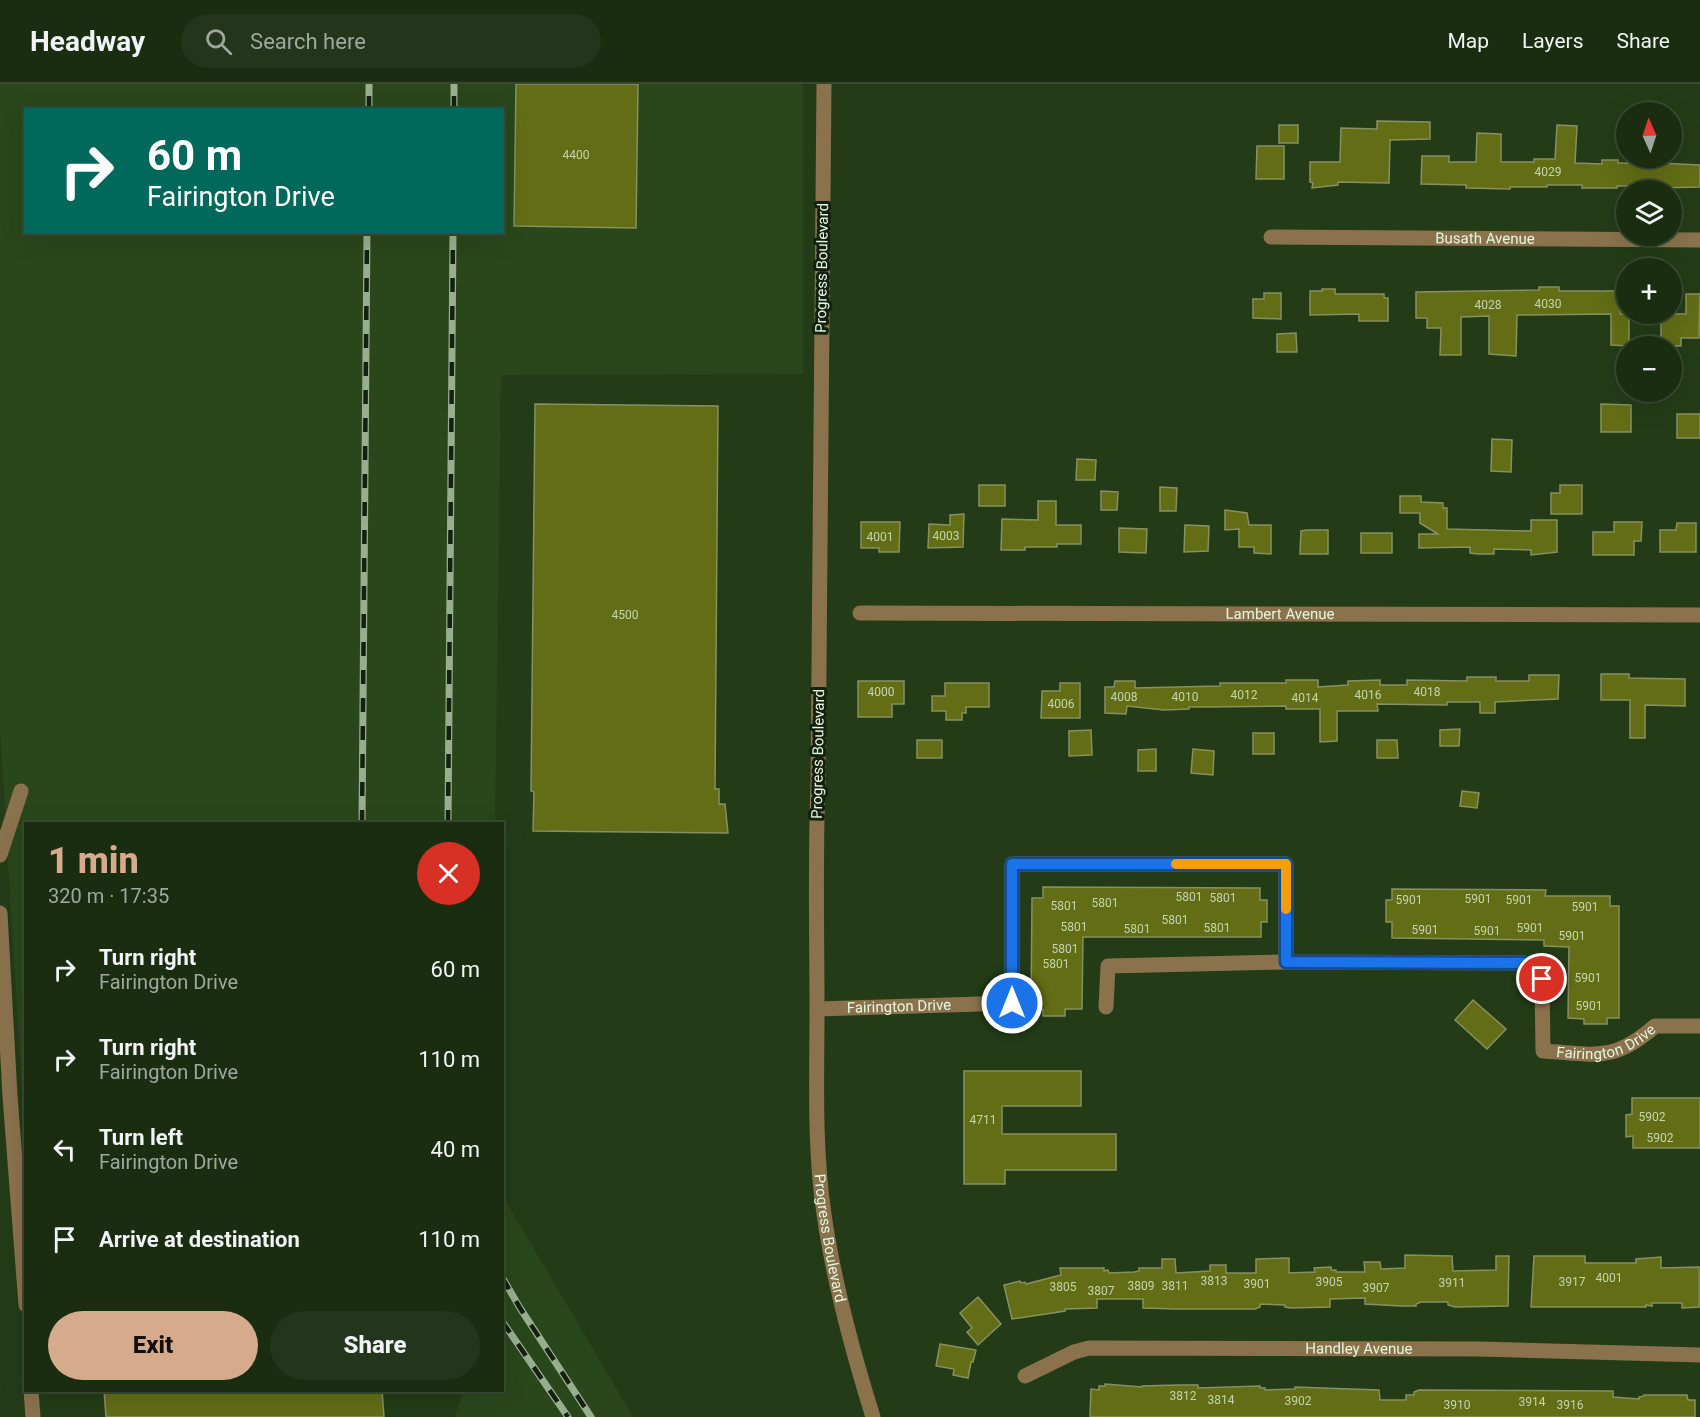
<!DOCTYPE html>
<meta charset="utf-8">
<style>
body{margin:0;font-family:Roboto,sans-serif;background:#23351a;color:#f1f3f6;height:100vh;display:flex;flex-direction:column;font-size:22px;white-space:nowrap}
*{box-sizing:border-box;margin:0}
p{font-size:20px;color:#9fa89f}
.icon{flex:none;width:33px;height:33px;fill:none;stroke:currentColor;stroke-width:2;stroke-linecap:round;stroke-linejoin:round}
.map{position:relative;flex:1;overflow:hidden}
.side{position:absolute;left:24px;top:738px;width:480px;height:570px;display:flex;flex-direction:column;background:#1a2d11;border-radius:0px;box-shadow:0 6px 24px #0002,0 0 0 2px #384931}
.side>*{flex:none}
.top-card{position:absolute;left:24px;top:24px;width:480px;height:126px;border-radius:0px;box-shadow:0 6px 24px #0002,0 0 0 2px #384931;background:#00695c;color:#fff;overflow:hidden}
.needle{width:39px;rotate:357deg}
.fabs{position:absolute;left:1616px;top:18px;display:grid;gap:12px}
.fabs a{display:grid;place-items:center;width:66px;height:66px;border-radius:50%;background:#1a2d11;box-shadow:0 6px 24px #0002,0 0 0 2px #384931;font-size:30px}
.pin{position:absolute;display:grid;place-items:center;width:51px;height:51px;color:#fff;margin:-26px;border:3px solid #fff;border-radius:50%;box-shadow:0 2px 6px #0007}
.me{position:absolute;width:66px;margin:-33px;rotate:0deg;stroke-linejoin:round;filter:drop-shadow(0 0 4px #0008)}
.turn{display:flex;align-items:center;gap:21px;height:126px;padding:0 24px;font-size:27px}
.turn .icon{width:78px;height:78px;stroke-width:2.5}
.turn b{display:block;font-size:42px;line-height:51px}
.round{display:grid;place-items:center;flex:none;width:63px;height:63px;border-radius:32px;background:#23351a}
.summary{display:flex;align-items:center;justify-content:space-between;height:102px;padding:0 24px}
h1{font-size:36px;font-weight:800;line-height:45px;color:#d6ab8b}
.primary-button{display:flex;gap:12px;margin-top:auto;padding:12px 24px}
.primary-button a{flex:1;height:69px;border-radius:36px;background:#d6ab8b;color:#111;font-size:24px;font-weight:800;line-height:69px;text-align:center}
.primary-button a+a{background:#23351a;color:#f1f3f6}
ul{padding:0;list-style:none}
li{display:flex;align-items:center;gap:18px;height:90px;padding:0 24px}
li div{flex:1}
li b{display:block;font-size:22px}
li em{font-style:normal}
header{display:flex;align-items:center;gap:36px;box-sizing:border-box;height:84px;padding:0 30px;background:#1a2d11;border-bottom:2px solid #384931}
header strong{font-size:28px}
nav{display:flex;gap:33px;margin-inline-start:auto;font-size:21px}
.search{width:420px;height:54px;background:#23351a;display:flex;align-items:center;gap:15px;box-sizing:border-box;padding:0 21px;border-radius:33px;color:#9fa89f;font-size:22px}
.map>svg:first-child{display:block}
.built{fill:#29471b;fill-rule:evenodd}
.building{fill:#626d16;stroke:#879060;stroke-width:1.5}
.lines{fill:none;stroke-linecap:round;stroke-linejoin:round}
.minor{stroke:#8a724d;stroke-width:15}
.rail-casing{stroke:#99ae91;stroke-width:7}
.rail{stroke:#142010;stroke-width:4.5;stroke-dasharray:14;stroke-linecap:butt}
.route-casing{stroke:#114b97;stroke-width:15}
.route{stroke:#1a73e8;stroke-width:10}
.slow{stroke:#f59e0b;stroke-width:10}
.labels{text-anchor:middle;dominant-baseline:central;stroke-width:6;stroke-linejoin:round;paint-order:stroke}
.number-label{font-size:12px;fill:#c4d4ad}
.street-label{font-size:15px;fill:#e5f6df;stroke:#142010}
</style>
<header>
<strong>Headway</strong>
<div class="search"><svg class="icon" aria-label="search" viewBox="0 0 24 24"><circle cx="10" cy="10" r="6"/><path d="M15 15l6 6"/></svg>Search here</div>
<nav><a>Map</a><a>Layers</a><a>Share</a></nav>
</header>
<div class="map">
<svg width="1700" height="1333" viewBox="0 0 1700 1333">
<rect width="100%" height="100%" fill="#233c17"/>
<g class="built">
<path d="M0,0H803V290L501,291L495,739L26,740L25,1058L0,645ZM26,26H502V148H26Z"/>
<path d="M503,1105L507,1119L633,1333H455L463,1307L502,1306Z"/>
</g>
<g class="building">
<path d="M516,0H638L636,144L514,142Z"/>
<path d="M1377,37L1430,38V55L1390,56L1389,99L1338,98V101L1312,104L1313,99L1310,98V78H1340L1341,44L1377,45Z"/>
<rect x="1279" y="41" width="19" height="18"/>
<path d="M1557,41L1577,42L1575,79L1602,80V76H1618V79H1647V74H1659V79L1700,81V103L1656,104V102H1617V104H1582V101H1547V103H1510V105L1466,104V101L1421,100L1422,72H1449V78H1476L1477,49L1501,50V78H1534V75H1555Z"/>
<path d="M1257,62H1284V95H1256Z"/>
<path d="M1539,203H1559V207H1620V230H1629V262L1611,261V230L1517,231L1516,272L1489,270V232L1461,233V271H1440L1441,244H1427V234H1416V208L1539,206Z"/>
<path d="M1322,205H1335V210H1384V214H1388V237H1359V230L1310,231V207H1322Z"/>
<path d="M1264,209H1281V235L1253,234V215H1264Z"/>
<path d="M1686,210H1700L1699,254H1681V262H1661V230H1686Z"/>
<path d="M1296,249L1297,268H1277V250Z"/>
<path d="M535,320L718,322L715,705H719V720H725L728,749L533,747L534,708L531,707Z"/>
<path d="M1601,320L1631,321V348H1601Z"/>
<rect x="1677" y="330" width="23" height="24"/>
<path d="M1492,355L1512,356L1511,388L1491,387Z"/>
<path d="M1077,375L1096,376L1095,396H1076Z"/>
<rect x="979" y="401" width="26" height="21"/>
<path d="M1560,401H1582V430H1551V409H1560Z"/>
<path d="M1160,403L1177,404L1176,427H1160Z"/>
<path d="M1101,407L1118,408L1117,426H1101Z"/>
<path d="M1400,412H1421V418L1443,419V424H1447V445L1531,447V436H1557V468L1531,471V466L1494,465V470H1478L1470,469V463L1419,464V450H1438L1420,439V429H1400Z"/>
<path d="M1038,417H1056V441H1081V460H1057V463H1025V466H1001L1002,435L1038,436Z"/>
<path d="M1225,426L1247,429L1249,441H1271V470L1254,469V463H1239V445L1225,446Z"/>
<path d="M964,430L963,463L928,464L929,440L950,441V431Z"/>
<path d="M861,438H900L899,468H879V464H861Z"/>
<path d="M1614,438H1642L1641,457H1634V471H1593V448H1614Z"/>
<path d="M1677,439H1696V468H1660V446H1676Z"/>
<path d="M1185,441L1209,442L1208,467L1184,468Z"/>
<path d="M1119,444L1147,445L1146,469L1119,468Z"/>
<path d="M1307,446H1328V470H1300L1301,447Z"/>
<rect x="1361" y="449" width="31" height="20"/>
<path d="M1601,590H1629V594L1685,595V622L1645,621V654H1630V616H1601Z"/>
<path d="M1529,591H1559L1558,615L1495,618V629H1480V618H1447V621L1377,620L1378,627H1337V657L1320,658V625H1286V622L1206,623H1189V625L1164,626L1127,622L1126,630L1105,629V603H1114L1115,597H1135V604L1220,602V599H1286V596H1318V603L1348,601V597L1380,596V601H1407V596L1467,597V593H1496V597H1529Z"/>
<path d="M858,597H904V620H892V633H858Z"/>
<path d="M945,599H989V623H966V629H962V636H946V627H932V612H945Z"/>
<path d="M1060,599H1080V634H1041L1042,607H1060Z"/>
<path d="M1460,645L1459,662H1440V646Z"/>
<path d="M1091,646L1092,671L1069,672V647Z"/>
<rect x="1253" y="649" width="21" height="21"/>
<rect x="917" y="656" width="25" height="18"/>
<path d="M1377,656H1397L1398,674H1377Z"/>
<path d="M1156,665V687H1138V666Z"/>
<path d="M1193,665L1214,667L1213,691L1191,689Z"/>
<path d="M1462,707L1479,709L1477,724L1460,722Z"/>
<path d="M1043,803L1260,804V816H1267V838H1261V853H1083L1082,925H1065V932H1043V926H1031L1032,814H1043Z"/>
<path d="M1392,805L1546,806L1545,812H1610V822H1619V934H1607V940H1584V935L1568,934L1569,863L1544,862V856L1392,854V838H1386V816H1392Z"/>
<path d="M1473,916L1506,945L1487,965L1455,936Z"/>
<path d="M964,987H1081V1022H1002V1050H1116V1086H1005V1100H964Z"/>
<path d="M1632,1014H1700V1064H1633V1052L1626,1053V1031L1632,1030Z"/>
<path d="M1405,1171L1452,1172L1453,1187L1496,1186V1172H1509L1508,1222L1455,1223L1448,1221V1218H1421L1416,1220V1222H1401L1365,1220V1214L1330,1215V1223L1291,1224L1285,1223V1221L1260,1220V1223L1255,1225H1176L1143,1224V1215H1097V1224L1065,1225V1227L1012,1235L1004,1201L1020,1197L1021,1199L1025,1198L1026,1200L1061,1191L1060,1184H1104V1187L1108,1186L1109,1189L1134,1188L1139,1187V1184H1162V1175H1175L1176,1189L1210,1187V1181H1226V1189H1256V1175L1289,1174V1189L1315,1188L1314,1184L1331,1183V1186H1336V1188H1365L1364,1178H1380L1381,1185L1405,1184Z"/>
<path d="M1534,1172H1585V1179H1636V1175L1661,1173V1184L1699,1183V1223L1682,1224V1219H1652V1222L1646,1221V1223H1531Z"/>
<path d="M978,1213L1001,1240L978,1261L967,1248L972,1244L960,1229Z"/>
<path d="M940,1260L976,1266L973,1278H971L968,1294L953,1291L954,1285L936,1282Z"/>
<path d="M1105,1300L1142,1303V1302L1179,1301H1198V1304L1260,1302V1304H1265V1306L1295,1305V1303L1350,1305L1379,1306L1380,1316H1406V1311H1414V1308L1419,1306L1613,1307V1313L1639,1315V1313L1644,1312V1311H1687L1688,1316H1695V1333H1090L1091,1305L1099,1306V1302H1105Z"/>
<path d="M104,1306H382L384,1333H106Z"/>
</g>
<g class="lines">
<g class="minor">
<path id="s1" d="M824,0L818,700C815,775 817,851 817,926C817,994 814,1063 824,1130C834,1200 852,1266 873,1333"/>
<path id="s2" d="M1271,153L1700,156"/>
<path id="s3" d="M860,529L1700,531"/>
<path d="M0,771L21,707"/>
<path d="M0,829L10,1012L26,1221"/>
<path d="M1106,923L1108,882L1286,878"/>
<path id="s4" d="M817,925L1012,919V780H1286V878L1525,879C1534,882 1538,886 1542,895L1543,967C1595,970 1613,979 1655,942H1700"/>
<path id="s5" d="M1025,1292L1074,1268L1089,1264L1478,1265L1700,1271"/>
<path d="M31,1306L33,1333"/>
</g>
<g class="rail-casing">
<g id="rail">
<path d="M369,26V0"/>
<path d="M454,26V0"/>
<path d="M362,740L367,148"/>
<path d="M448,740L453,148"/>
<path d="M502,1193L520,1224L591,1333"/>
<path d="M502,1237L568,1333"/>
</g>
</g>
<use href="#rail" class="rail"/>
</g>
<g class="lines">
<g class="route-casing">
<path id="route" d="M1012,919V780H1286V878L1525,879C1534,882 1538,886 1542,895"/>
</g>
<use href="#route" class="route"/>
<path class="slow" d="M1176,780H1286V825"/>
</g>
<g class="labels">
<g class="number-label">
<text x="576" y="71">4400</text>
<text x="1548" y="88">4029</text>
<text x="1548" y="220">4030</text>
<text x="1488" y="221">4028</text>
<text x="946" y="452">4003</text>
<text x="880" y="453">4001</text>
<text x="625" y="531">4500</text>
<text x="881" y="608">4000</text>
<text x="1427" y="608">4018</text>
<text x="1244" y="611">4012</text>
<text x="1368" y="611">4016</text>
<text x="1124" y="613">4008</text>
<text x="1185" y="613">4010</text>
<text x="1305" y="614">4014</text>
<text x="1061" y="620">4006</text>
<text x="1189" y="813">5801</text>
<text x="1223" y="814">5801</text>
<text x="1478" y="815">5901</text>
<text x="1409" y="816">5901</text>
<text x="1519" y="816">5901</text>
<text x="1105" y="819">5801</text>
<text x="1064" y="822">5801</text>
<text x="1585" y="823">5901</text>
<text x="1175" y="836">5801</text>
<text x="1074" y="843">5801</text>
<text x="1217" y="844">5801</text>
<text x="1530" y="844">5901</text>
<text x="1137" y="845">5801</text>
<text x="1425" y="846">5901</text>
<text x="1487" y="847">5901</text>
<text x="1572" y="852">5901</text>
<text x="1065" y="865">5801</text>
<text x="1056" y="880">5801</text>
<text x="1588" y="894">5901</text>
<text x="1589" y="922">5901</text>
<text x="1652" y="1033">5902</text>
<text x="983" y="1036">4711</text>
<text x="1660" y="1054">5902</text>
<text x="1609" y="1194">4001</text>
<text x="1214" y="1197">3813</text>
<text x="1329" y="1198">3905</text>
<text x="1572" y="1198">3917</text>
<text x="1452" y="1199">3911</text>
<text x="1257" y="1200">3901</text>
<text x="1141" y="1202">3809</text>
<text x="1175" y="1202">3811</text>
<text x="1063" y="1203">3805</text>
<text x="1376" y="1204">3907</text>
<text x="1101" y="1207">3807</text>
<text x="1183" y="1312">3812</text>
<text x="1221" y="1316">3814</text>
<text x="1298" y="1317">3902</text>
<text x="1532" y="1318">3914</text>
<text x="1457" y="1321">3910</text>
<text x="1570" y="1321">3916</text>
</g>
<g class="street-label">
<text stroke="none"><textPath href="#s2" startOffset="214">Busath Avenue</textPath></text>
<text transform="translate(822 184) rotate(-89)">Progress Boulevard</text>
<text stroke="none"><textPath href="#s3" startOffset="420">Lambert Avenue</textPath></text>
<text transform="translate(818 670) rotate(-89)">Progress Boulevard</text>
<text stroke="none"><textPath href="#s4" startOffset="82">Fairington Drive</textPath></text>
<text stroke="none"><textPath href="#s4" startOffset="1107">Fairington Drive</textPath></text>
<text stroke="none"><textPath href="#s1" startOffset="1155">Progress Boulevard</textPath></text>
<text stroke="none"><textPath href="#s5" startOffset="340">Handley Avenue</textPath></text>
</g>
</g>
</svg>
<div class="fabs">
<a><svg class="needle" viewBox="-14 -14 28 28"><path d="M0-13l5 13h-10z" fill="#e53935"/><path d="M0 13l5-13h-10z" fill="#9fa89f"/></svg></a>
<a><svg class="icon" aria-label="layers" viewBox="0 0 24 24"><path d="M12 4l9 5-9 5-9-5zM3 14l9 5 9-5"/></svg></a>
<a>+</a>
<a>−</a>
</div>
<div class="pin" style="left:1542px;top:895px;background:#d93025"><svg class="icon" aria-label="arrive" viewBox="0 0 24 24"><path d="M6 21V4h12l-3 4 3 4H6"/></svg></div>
<svg class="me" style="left:1012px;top:919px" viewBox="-20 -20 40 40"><circle r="17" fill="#1a73e8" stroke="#fff" stroke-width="3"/><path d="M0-11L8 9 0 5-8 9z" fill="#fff"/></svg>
<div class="top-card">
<div class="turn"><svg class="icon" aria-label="right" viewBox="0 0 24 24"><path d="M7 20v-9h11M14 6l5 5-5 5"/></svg><div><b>60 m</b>Fairington Drive</div></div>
</div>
<section class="side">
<div class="summary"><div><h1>1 min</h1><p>320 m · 17:35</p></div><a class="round" style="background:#d93025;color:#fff"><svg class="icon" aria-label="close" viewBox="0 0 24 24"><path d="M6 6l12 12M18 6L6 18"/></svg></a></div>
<ul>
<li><svg class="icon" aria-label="right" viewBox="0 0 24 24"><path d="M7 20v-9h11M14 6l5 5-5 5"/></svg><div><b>Turn right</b><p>Fairington Drive</p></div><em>60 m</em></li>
<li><svg class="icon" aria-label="right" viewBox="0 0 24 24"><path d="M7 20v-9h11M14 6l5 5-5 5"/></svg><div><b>Turn right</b><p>Fairington Drive</p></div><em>110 m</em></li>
<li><svg class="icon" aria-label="left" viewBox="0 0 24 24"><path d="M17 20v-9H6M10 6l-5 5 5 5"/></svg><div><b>Turn left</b><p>Fairington Drive</p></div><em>40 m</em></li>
<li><svg class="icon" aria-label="arrive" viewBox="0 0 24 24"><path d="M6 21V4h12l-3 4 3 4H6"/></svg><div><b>Arrive at destination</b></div><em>110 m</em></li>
</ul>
<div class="primary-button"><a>Exit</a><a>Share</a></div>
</section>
</div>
